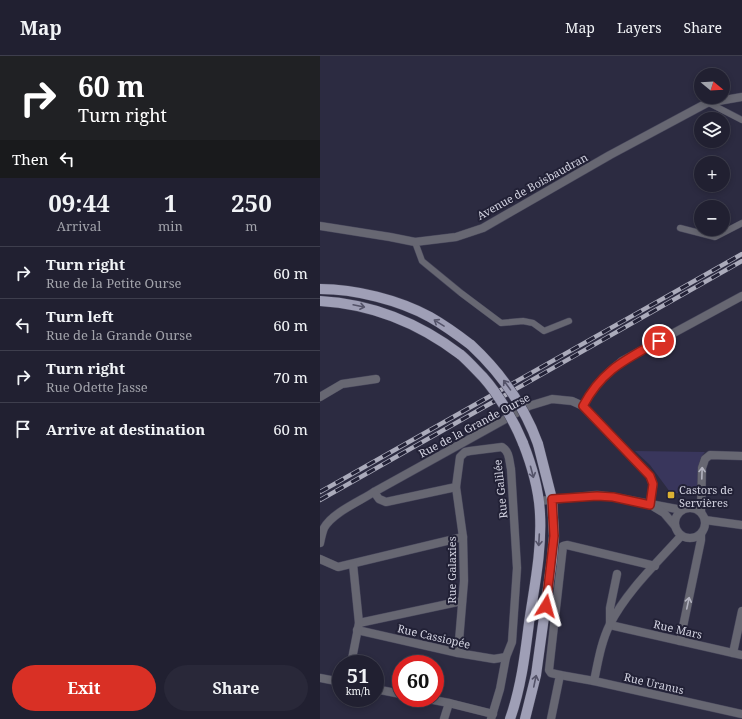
<!DOCTYPE html>
<meta charset="utf-8">
<style>
body{margin:0;font-family:"Noto Serif",serif;background:#292839;color:#f1f3f6;height:100vh;display:flex;flex-direction:column;font-size:15px;white-space:nowrap}
*{box-sizing:border-box;margin:0}
p{font-size:13px;color:#a2a3ab}
.icon{flex:none;width:22px;height:22px;fill:none;stroke:currentColor;stroke-width:2;stroke-linecap:round;stroke-linejoin:round}
.map{position:relative;flex:1;overflow:hidden}
.panel{display:flex;flex-direction:column;background:#212031;width:320px}
.panel>*{flex:none}
.banner{background:#202124;color:#fff;overflow:hidden}
.needle{width:26px;rotate:108deg}
.controls{position:absolute;left:374px;top:12px;display:grid;gap:8px}
.controls a{display:grid;place-items:center;width:36px;height:36px;border-radius:50%;background:#212031;box-shadow:0 2px 6px #0003,0 0 0 1px #3e3e4d;font-size:20px}
.speed{position:absolute;left:12px;top:599px;display:flex;gap:8px;font-size:20px;font-weight:700;text-align:center}
.speed>*{display:grid;place-content:center;width:52px;height:52px;border-radius:50%;background:#212031;box-shadow:0 2px 6px #0003,0 0 0 1px #3e3e4d;line-height:1}
.speed small{font-size:10px;font-weight:400}
.speed .limit{border:6px solid #d22;background:#fff;color:#111}
.pin{position:absolute;display:grid;place-items:center;width:34px;height:34px;color:#fff;margin:-17px;border:2px solid #fff;border-radius:50%;box-shadow:0 1px 4px #0007}
.me{position:absolute;width:44px;margin:-22px;rotate:8deg;stroke-linejoin:round;filter:drop-shadow(0 0 3px #0008)}
.turn{display:flex;align-items:center;gap:14px;height:84px;padding:0 12px;font-size:18px}
.turn .icon{width:52px;height:52px;stroke-width:2.5}
.turn b{display:block;font-size:28px;line-height:34px}
.then{display:flex;align-items:center;height:38px;padding:0 12px;background:#0003;gap:8px;font-size:15px}
.eta{display:flex;justify-content:space-evenly;align-items:center;height:68px;text-align:center}
.eta b{font-size:24px;font-weight:700;line-height:28px}
.primary-button{display:flex;gap:8px;margin-top:auto;padding:8px 12px}
.primary-button a{flex:1;height:46px;border-radius:24px;background:#d93025;color:#fff;font-size:16px;font-weight:700;line-height:46px;text-align:center}
.primary-button a+a{background:#292839;color:#f1f3f6}
ul{padding:0;list-style:none}
li{display:flex;align-items:center;gap:12px;height:52px;padding:0 12px;border-top:1px solid #3e3e4d}
li div{flex:1}
li b{display:block;font-size:15px}
li em{font-style:normal}
header{display:flex;align-items:center;gap:24px;box-sizing:border-box;height:56px;padding:0 20px;background:#212031;border-bottom:1px solid #3e3e4d}
header strong{font-size:19px}
nav{display:flex;gap:22px;margin-inline-start:auto;font-size:14px}
main{display:flex;flex:1;min-height:0}
.map>svg:first-child{display:block}
.green{fill:#39365c}
.lines{fill:none;stroke-linecap:round;stroke-linejoin:round}
.lane-casing{stroke:#47465b;stroke-width:7}
.street-casing{stroke:#47465b;stroke-width:9}
.primary-casing{stroke:#47465b;stroke-width:11}
.lane{stroke:#676772;stroke-width:6}
.street{stroke:#676772;stroke-width:8}
.primary{stroke:#9f9fb6;stroke-width:10}
.rail-casing{stroke:#ababbb;stroke-width:4.5}
.rail{stroke:#222136;stroke-width:3;stroke-dasharray:9;stroke-linecap:butt}
.primary-bridge-casing{stroke:#47465b;stroke-width:11;stroke-linecap:butt}
.primary-bridge{stroke:#9f9fb6;stroke-width:10}
.oneway{stroke:#545369}
.oneway2{stroke:#b3b3c0}
.route-casing{stroke:#8d1f18;stroke-width:10}
.route{stroke:#d93025;stroke-width:7}
.poi-dot{fill:#dcb233;stroke:#222136;stroke-width:1.5}
.labels{text-anchor:middle;dominant-baseline:central;stroke-width:4;stroke-linejoin:round;paint-order:stroke}
.street-label{font-size:11px;fill:#d3d3e1;stroke:#222136}
.poi-label{font-size:11px;fill:#d3d3e1;stroke:#222136;text-anchor:start}
</style>
<header>
<strong>Map</strong>
<nav><a>Map</a><a>Layers</a><a>Share</a></nav>
</header>
<main>
<section class="panel">
<div class="banner">
<div class="turn"><svg class="icon" aria-label="right" viewBox="0 0 24 24"><path d="M7 20v-9h11M14 6l5 5-5 5"/></svg><div><b>60 m</b>Turn right</div></div>
<div class="then">Then<svg class="icon" aria-label="left" viewBox="0 0 24 24"><path d="M17 20v-9H6M10 6l-5 5 5 5"/></svg></div>
</div>
<div class="eta">
<div><b>09:44</b><p>Arrival</p></div>
<div><b>1</b><p>min</p></div>
<div><b>250</b><p>m</p></div>
</div>
<ul>
<li><svg class="icon" aria-label="right" viewBox="0 0 24 24"><path d="M7 20v-9h11M14 6l5 5-5 5"/></svg><div><b>Turn right</b><p>Rue de la Petite Ourse</p></div><em>60 m</em></li>
<li><svg class="icon" aria-label="left" viewBox="0 0 24 24"><path d="M17 20v-9H6M10 6l-5 5 5 5"/></svg><div><b>Turn left</b><p>Rue de la Grande Ourse</p></div><em>60 m</em></li>
<li><svg class="icon" aria-label="right" viewBox="0 0 24 24"><path d="M7 20v-9h11M14 6l5 5-5 5"/></svg><div><b>Turn right</b><p>Rue Odette Jasse</p></div><em>70 m</em></li>
<li><svg class="icon" aria-label="arrive" viewBox="0 0 24 24"><path d="M6 21V4h12l-3 4 3 4H6"/></svg><div><b>Arrive at destination</b></div><em>60 m</em></li>
</ul>
<div class="primary-button"><a>Exit</a><a>Share</a></div>
</section>
<div class="map">
<svg width="422" height="663" viewBox="0 0 422 663">
<rect width="100%" height="100%" fill="#2c2b41"/>
<path class="green" d="M315,395L385,396C376,405 379,417 379,429C371,433 358,440 350,436L330,409Z"/>
<g class="lines">
<g class="lane-casing">
<g id="lane">
<path d="M389,47L422,64"/>
<path d="M360,172L395,181L422,167"/>
<path d="M95,186L102,205L141,237L181,267L203,265L213,267L224,275L249,265"/>
</g>
</g>
<g class="street-casing">
<g id="street">
<path d="M0,170L70,181L95,186L136,181L163,172L290,99L387,47L422,41"/>
<path d="M0,341L22,328L56,323"/>
<path d="M263,350C273,331 285,318 302,305L422,240"/>
<path d="M136,431L143,481L144,525L138,597"/>
<path d="M54,436L209,350L232,343L252,345L263,350L330,420L333,429L330,449"/>
<path d="M219,445L277,439L293,441L362,454"/>
<path d="M334,451L344,457L355,470"/>
<circle cx="370" cy="467" r="15"/>
<path d="M381,456L382,412L385,403L390,399L422,400"/>
<path d="M385,464L422,469"/>
<path d="M0,487C1,482 2,477 4,472C12,457 40,445 54,436L59,443L66,446L136,431L140,401L145,396L150,395L182,391C190,396 189,405 191,413L197,512L192,586L186,601L180,633L171,663"/>
<path d="M0,503L18,511L143,481"/>
<path d="M297,518L290,552V569L422,599"/>
<path d="M39,567L142,545"/>
<path d="M37,574L138,597L174,603L186,601"/>
<path d="M360,585L381,484V478"/>
<path d="M413,597L422,555"/>
<path d="M31,608L39,567L33,508"/>
<path d="M240,619L274,625L422,658"/>
<path d="M0,622L21,626"/>
<path d="M274,625C278,606 281,586 290,568C307,535 336,508 361,480"/>
<path d="M55,633L81,638"/>
<path d="M103,642L129,647L173,658"/>
<path d="M124,663L129,647"/>
<path d="M231,663L240,619L231,617L229,614L243,490L247,489L335,510"/>
</g>
</g>
<g class="primary-casing">
<g id="primary">
<path d="M0,233C35,233 79,244 110,261C124,269 138,279 151,289"/>
<path d="M0,245C54,248 99,267 141,299"/>
<path d="M190,663C201,632 205,599 209,567C214,532 222,495 220,458C219,434 212,410 203,387"/>
<path d="M205,663L216,619L232,503L234,480L232,443L218,388"/>
</g>
</g>
<use href="#lane" class="lane"/>
<use href="#street" class="street"/>
<use href="#primary" class="primary"/>
<g class="rail-casing">
<g id="rail">
<path d="M0,436L422,198"/>
<path d="M0,444L422,205"/>
</g>
</g>
<use href="#rail" class="rail"/>
<g class="primary-bridge-casing">
<g id="primary-bridge">
<path d="M151,289C181,317 204,349 218,388"/>
<path d="M141,299C149,306 156,314 163,321C179,339 194,365 203,387"/>
</g>
</g>
<use href="#primary-bridge" class="primary-bridge"/>
</g>
<defs><path id="oneway-shaft" d="M-6 0H5M1.5-3L5.5 0L1.5 3" fill="none" stroke-width="1.6" stroke-linecap="round" stroke-linejoin="round"/></defs>
<g class="oneway">
<use href="#oneway-shaft" transform="translate(39 250) rotate(12)"/>
<use href="#oneway-shaft" transform="translate(119 267) rotate(-148)"/>
<use href="#oneway-shaft" transform="translate(187 329) rotate(-126)"/>
<use href="#oneway-shaft" transform="translate(212 416) rotate(75)"/>
<use href="#oneway-shaft" transform="translate(219 484) rotate(93)"/>
<use href="#oneway-shaft" transform="translate(215 625) rotate(-78)"/>
</g>
<g class="oneway2">
<use href="#oneway-shaft" transform="translate(382 417) rotate(-88)"/>
<use href="#oneway-shaft" transform="translate(368 547) rotate(-78)"/>
</g>
<g class="lines">
<g class="route-casing">
<path id="route" d="M226,550L234,480L232,443L277,440L293,441L330,449L333,428L330,420L263,350C282,314 305,304 339,285"/>
</g>
<use href="#route" class="route"/>
</g>
<rect class="poi-dot" x="347" y="435" width="8" height="8" rx="2"/>
<g class="labels">
<g class="street-label">
<text transform="translate(212 130) rotate(-29)">Avenue de Boisbaudran</text>
<text transform="translate(154 369) rotate(-28)">Rue de la Grande Ourse</text>
<text transform="translate(180 433) rotate(-96)">Rue Galilée</text>
<text transform="translate(131 514) rotate(-90)">Rue Galaxies</text>
<text transform="translate(358 573) rotate(13)">Rue Mars</text>
<text transform="translate(114 580) rotate(13)">Rue Cassiopée</text>
<text transform="translate(334 627) rotate(13)">Rue Uranus</text>
</g>
<g class="poi-label">
<text x="359" y="433">Castors de<tspan x="359" dy="13">Servières</tspan></text>
</g>
</g>
</svg>
<div class="controls">
<a><svg class="needle" viewBox="-14 -14 28 28"><path d="M0-13l5 13h-10z" fill="#e53935"/><path d="M0 13l5-13h-10z" fill="#a2a3ab"/></svg></a>
<a><svg class="icon" aria-label="layers" viewBox="0 0 24 24"><path d="M12 4l9 5-9 5-9-5zM3 14l9 5 9-5"/></svg></a>
<a>+</a>
<a>−</a>
</div>
<div class="speed"><div>51<small>km/h</small></div><div class="limit">60</div></div>
<div class="pin" style="left:339px;top:285px;background:#d93025"><svg class="icon" aria-label="arrive" viewBox="0 0 24 24"><path d="M6 21V4h12l-3 4 3 4H6"/></svg></div>
<svg class="me" style="left:226px;top:550px" viewBox="-20 -20 40 40"><path d="M0-17L14 15 0 8-14 15z" fill="#d93025" stroke="#fff" stroke-width="4"/></svg>
</div>
</main>
